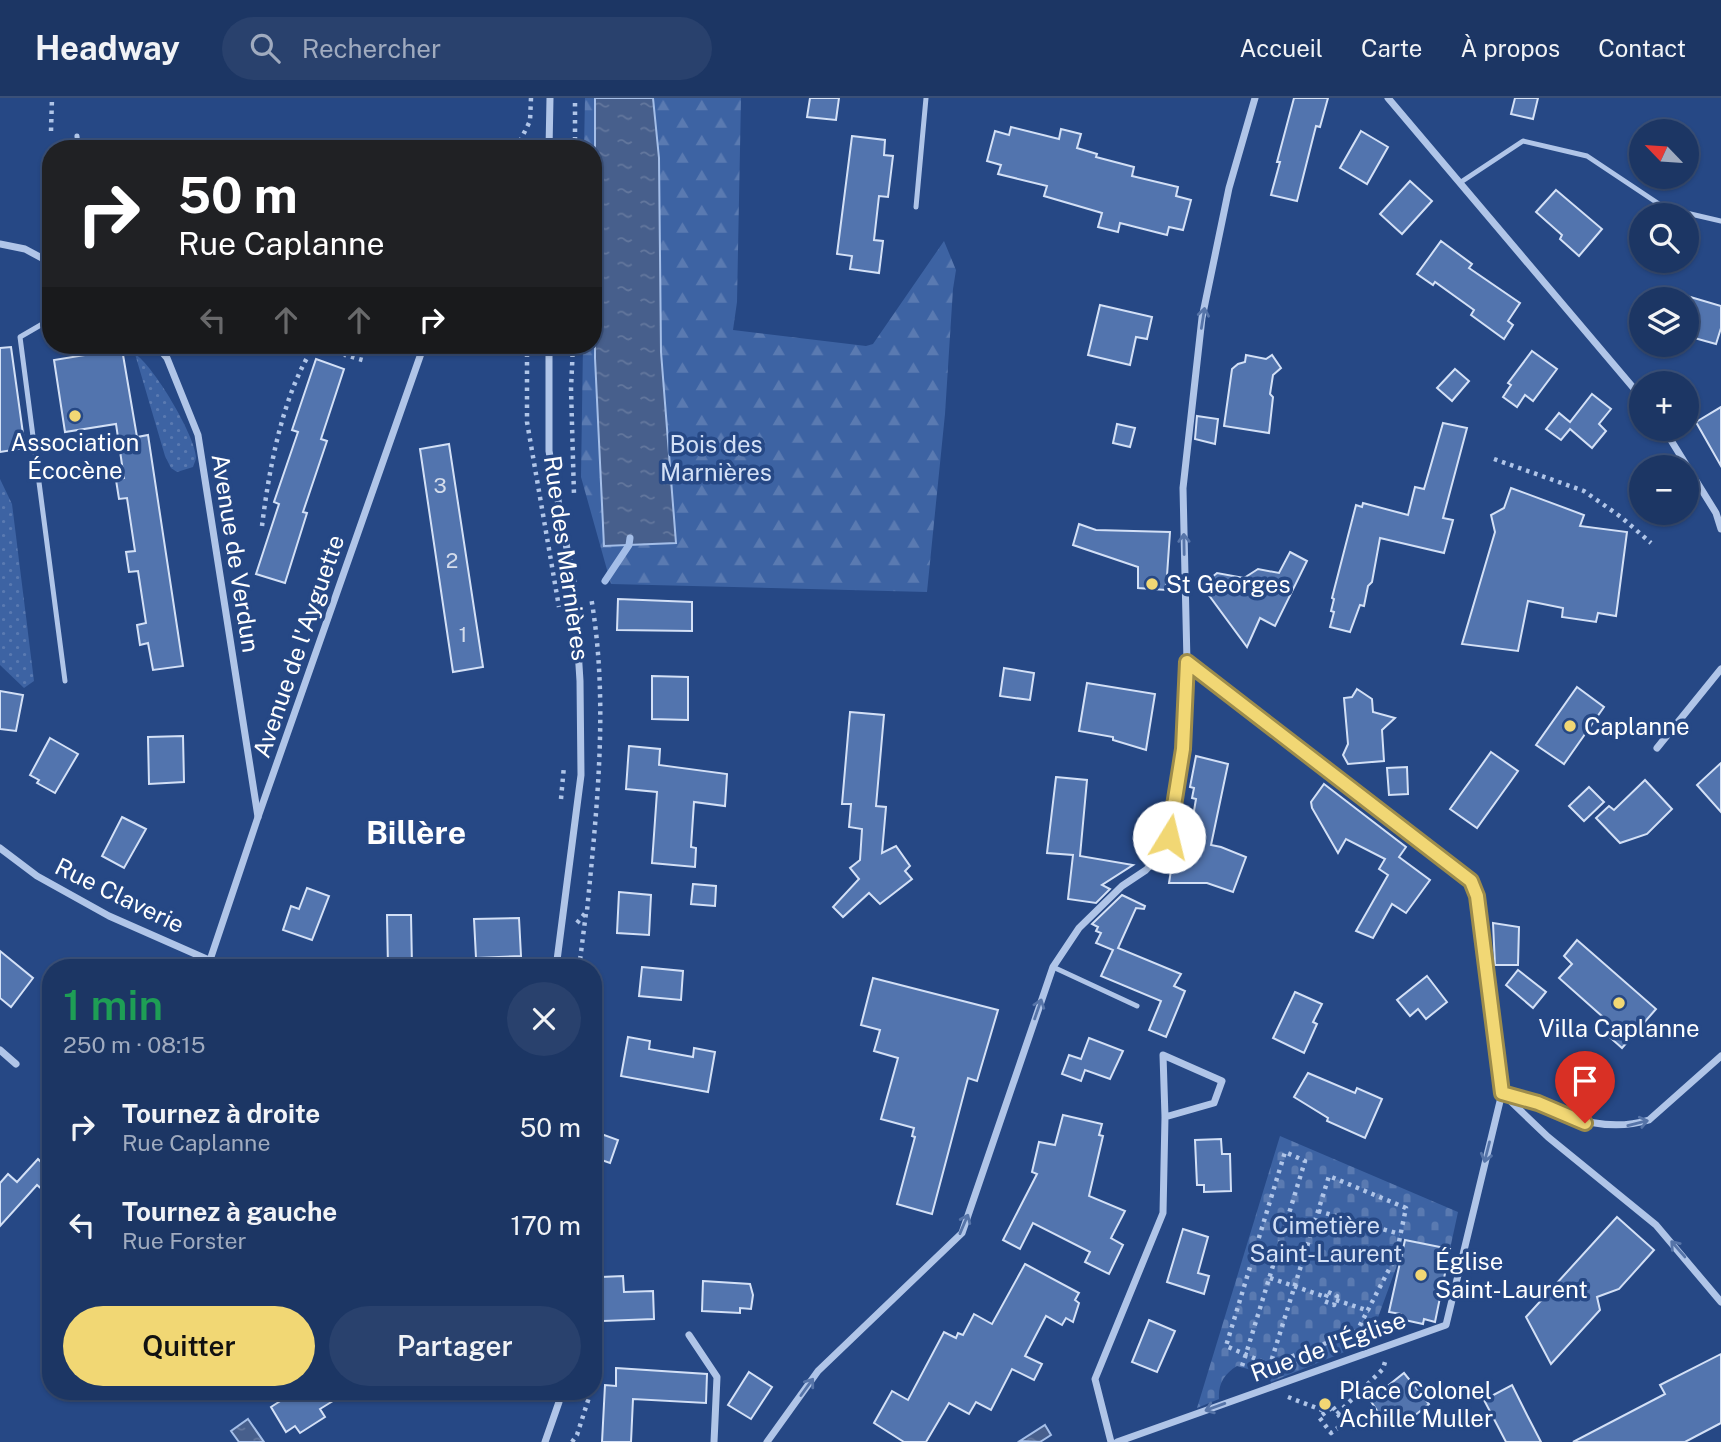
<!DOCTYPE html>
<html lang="fr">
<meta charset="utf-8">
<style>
body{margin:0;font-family:"Public Sans",sans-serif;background:#29416d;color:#f1f3f6;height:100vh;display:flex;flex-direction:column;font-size:26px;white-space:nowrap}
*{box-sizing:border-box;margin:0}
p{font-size:23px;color:#a0abbf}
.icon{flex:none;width:38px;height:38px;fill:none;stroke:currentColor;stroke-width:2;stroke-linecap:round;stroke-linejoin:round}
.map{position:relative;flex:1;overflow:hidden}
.side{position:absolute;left:42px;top:861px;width:560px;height:441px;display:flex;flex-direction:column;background:#1c3664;border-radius:28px;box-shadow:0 2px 5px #0004,0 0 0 2px #3a5078}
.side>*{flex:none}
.top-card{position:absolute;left:42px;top:42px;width:560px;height:214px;border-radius:28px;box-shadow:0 2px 5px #0004,0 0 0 2px #3a5078;background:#202124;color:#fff;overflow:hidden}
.needle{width:46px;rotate:295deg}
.buttons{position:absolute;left:1629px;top:21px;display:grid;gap:14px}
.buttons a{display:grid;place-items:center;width:70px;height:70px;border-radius:50%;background:#1c3664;box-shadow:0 2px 5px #0004,0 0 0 2px #3a5078;font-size:35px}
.pin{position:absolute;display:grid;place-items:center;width:60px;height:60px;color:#fff;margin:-72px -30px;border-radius:50% 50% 50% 0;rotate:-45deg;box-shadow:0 0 7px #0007}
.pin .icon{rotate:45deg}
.me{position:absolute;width:77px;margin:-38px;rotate:9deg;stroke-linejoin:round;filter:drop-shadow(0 0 5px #0008)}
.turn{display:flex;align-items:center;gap:24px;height:147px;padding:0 21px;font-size:32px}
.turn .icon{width:91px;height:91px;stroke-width:2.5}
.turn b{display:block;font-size:49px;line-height:60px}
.lanes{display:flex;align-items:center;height:66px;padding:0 21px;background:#0003;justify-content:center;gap:35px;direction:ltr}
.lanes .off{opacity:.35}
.round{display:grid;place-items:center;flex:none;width:74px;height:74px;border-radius:37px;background:#29416d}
.summary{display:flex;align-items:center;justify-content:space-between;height:119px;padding:0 21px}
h1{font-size:42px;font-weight:600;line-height:52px;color:#1e9e55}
.primary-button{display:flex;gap:14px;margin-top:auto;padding:14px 21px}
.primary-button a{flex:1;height:80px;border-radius:42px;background:#f1d774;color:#111;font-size:28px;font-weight:600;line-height:80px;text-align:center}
.primary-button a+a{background:#29416d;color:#f1f3f6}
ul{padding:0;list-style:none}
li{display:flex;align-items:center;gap:21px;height:98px;padding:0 21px}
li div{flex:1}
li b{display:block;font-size:26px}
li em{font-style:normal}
header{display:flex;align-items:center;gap:42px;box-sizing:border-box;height:98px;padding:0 35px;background:#1c3664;border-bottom:2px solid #3a5078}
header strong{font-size:33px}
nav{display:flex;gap:38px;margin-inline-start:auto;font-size:24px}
.search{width:490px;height:63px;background:#29416d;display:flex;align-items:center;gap:18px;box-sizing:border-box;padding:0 24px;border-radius:38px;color:#a0abbf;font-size:26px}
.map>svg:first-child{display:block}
.forest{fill:url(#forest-firs)}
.cemetery{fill:url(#cemetery-stones)}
.park{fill:url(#park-dots)}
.water{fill:url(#water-ripples);stroke:#a4bee8;stroke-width:2}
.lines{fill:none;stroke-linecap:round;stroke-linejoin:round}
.stream{stroke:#a4bee8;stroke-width:7}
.building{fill:#5274ae;stroke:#d3e0f6;stroke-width:2}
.path{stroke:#b0c5e8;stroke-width:4.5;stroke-dasharray:3.5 5;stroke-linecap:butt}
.service{stroke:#b0c5e8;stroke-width:5}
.minor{stroke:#b0c5e8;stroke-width:7}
.oneway{stroke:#5674a8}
.route-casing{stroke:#9d8c4b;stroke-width:18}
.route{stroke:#f1d774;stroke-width:12}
.poi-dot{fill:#f1d774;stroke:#264885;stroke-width:2.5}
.labels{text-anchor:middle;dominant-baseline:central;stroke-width:7;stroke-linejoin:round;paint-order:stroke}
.number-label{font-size:21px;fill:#d4dceb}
.poi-label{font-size:24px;fill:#fff;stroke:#264885;text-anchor:start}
.park-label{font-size:24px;fill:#d3e0f6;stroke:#264885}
.street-label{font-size:24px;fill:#fff;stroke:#264885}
.district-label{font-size:32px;font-weight:bold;fill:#fff;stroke:#264885}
</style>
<header>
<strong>Headway</strong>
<div class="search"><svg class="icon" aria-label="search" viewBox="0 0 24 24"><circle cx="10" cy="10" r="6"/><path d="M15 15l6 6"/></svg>Rechercher</div>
<nav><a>Accueil</a><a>Carte</a><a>À propos</a><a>Contact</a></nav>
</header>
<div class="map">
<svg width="1721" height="1344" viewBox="0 0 1721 1344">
<defs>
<pattern id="forest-firs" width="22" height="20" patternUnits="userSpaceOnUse" patternTransform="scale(1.75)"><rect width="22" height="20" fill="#3d63a3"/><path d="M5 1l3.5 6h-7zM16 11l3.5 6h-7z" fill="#5a7ab1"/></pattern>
<pattern id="cemetery-stones" width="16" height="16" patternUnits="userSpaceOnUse" patternTransform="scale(1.75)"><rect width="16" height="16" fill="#3d63a3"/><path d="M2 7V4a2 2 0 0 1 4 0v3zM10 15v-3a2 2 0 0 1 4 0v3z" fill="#5a7ab1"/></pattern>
<pattern id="park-dots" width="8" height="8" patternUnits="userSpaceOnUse" patternTransform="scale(1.75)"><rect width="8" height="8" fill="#3d63a3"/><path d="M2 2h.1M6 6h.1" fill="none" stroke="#5a7ab1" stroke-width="1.8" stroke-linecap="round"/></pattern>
<pattern id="water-ripples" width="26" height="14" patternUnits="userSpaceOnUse" patternTransform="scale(1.75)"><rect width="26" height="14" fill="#475f8c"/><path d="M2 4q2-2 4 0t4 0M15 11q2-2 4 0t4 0" fill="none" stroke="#63779d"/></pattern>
</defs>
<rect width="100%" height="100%" fill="#264885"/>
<path class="forest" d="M585,0H741L737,204L733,232L866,248L873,246L944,143L956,172L953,191L945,316L927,494L611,486L581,379L583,247H593V51H584Z"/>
<path class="cemetery" d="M1280,1038L1458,1114L1450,1151L1402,1141L1399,1162L1369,1244L1271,1284L1269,1280L1263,1282L1255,1273L1237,1268C1224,1276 1218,1286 1219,1301L1197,1310Z"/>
<g class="park">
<path d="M135,256C153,267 195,337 196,359C196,362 194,366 193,369L177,374L171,370L165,358Z"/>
<path d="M0,381L12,406L34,583L24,590L0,567Z"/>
</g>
<g class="water">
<path d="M595,0H653L659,60L661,254L676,445L604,448L595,260Z"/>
<path d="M248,1321L264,1344H239L231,1333Z"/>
<path d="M1045,1327L1051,1337L1040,1344L1020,1343Z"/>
</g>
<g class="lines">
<path class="stream" d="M605,483L629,447L630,440"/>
</g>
<g class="building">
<path d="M810,0H839L836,22L807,19Z"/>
<path d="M1294,0H1328L1320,29L1316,28L1297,103L1271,97L1280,64H1277Z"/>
<path d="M1515,0H1538L1533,21L1511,16Z"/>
<path d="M1011,29L1059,41L1061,31L1081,36L1077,50L1097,56L1096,59L1134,69L1132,78L1178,89L1176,98L1191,102L1183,132L1169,129L1167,137L1120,125L1118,134L1098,129L1102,115L1044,98L1047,88L998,76L1001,67L987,63L995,33L1009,37Z"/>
<path d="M1361,33L1388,49L1367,86L1340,70Z"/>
<path d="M852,38L885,42L884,57L893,58L888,99L879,98L874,142L883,143L879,175L850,171L852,158L837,156Z"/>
<path d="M1410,83L1432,103L1402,136L1380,116Z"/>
<path d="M1556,92L1602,131L1579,158L1560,141L1562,137L1536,114Z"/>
<path d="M1441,143L1472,166L1469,170L1520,205L1508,223L1513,227L1504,241L1471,217L1474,212L1435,184L1433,187L1417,176Z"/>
<path d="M1687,198L1721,208V230L1716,246L1687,238Z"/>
<path d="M1100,207L1152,219L1147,241L1136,239L1130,267L1088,257Z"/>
<path d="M11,249L25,350L0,354V250Z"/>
<path d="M122,251L137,339L148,337L183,568L153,572L148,545L140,547L137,527L146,525L138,473L129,474L126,454L135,453L127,400L119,401L116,382L124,380L116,326L65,334L54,262Z"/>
<path d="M1532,253L1557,271L1533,303L1525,297L1517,309L1503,299L1511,287L1508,285Z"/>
<path d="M1246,257L1266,261L1272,257L1281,270L1273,277L1270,296L1273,299L1269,335L1224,328L1232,271L1238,266L1245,264Z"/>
<path d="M316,261L344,271L321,341L327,343L303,414L307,415L285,485L256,476L279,406L274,404L298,334L292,332Z"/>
<path d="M1455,271L1469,283L1452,303L1437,290Z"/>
<path d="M1592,296L1611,311L1599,326L1606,333L1592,350L1570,331L1561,342L1546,331L1559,315L1570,324Z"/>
<path d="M1721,309V368L1696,324Z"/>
<path d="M1197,318L1218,321L1215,346L1195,341Z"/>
<path d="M1443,325L1467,330L1443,420L1453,422L1444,455L1380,440L1372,484L1368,488L1364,508L1360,507L1350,534L1330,529L1334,514L1331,513L1334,501L1332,500L1356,407L1362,409L1363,405L1408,417L1415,389L1424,391Z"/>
<path d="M1117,326L1135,330L1130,349L1113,345Z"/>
<path d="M449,346L483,569L453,574L420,351Z"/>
<path d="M1511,390L1584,417L1580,428L1627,434L1616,518L1598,515L1596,524L1562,519L1563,510L1528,503L1518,553L1462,546L1495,434L1491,417L1504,410Z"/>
<path d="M1079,426L1096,432L1170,434L1166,492L1138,490V469L1073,447Z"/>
<path d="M1290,454L1307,463L1275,528L1260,520L1247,549L1208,496L1211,480L1217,475L1244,480L1258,471L1279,475Z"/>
<path d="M618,501L692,504V533L617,532Z"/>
<path d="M1004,570L1034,575L1030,602L1000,598Z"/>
<path d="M652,578L688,579V622L652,621Z"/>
<path d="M1087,585L1155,596L1146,652L1113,642V639L1079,633Z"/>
<path d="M1577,589L1604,609L1564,666L1536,647Z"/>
<path d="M1357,591L1372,601L1373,614L1395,620L1382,632L1384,663L1348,666L1343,657L1348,646L1344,600L1352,599Z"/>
<path d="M0,593L23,597L16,633L0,631Z"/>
<path d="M850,614L884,617L876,708L886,709L882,755L896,748L910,768L905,773L912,781L880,806L869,795L843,819L833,809L859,781L850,770L860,762L862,731L849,729L851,706H842Z"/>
<path d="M183,638L184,684L149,686L148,639Z"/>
<path d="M50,640L78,656L55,695L37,685L39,682L30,677Z"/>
<path d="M629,648L660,651L659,667L727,676L725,708L694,704L691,749L696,750L695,769L652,765L657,694L626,691Z"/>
<path d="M1491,654L1518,673L1477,730L1450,711Z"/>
<path d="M1196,658L1228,666L1211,747L1221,749L1246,759L1233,794L1207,785H1169L1172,766H1185L1196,701L1192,700L1194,690L1190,689Z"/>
<path d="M1721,665V714L1697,687Z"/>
<path d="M1407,669L1408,696L1389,697L1387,670Z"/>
<path d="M1056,679L1087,682L1080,758L1133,767L1102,787L1110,791L1096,805L1068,801L1073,757L1047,755Z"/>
<path d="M1645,682L1672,711L1647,736L1620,745L1596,720L1609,708L1614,712Z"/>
<path d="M1324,686L1406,749L1399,759L1430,782L1406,815L1392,806L1373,840L1356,833L1388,777L1379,771L1385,761L1346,741L1338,755L1312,710L1311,704Z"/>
<path d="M1589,689L1604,704L1584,723L1569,708Z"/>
<path d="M122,719L146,731L124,770L102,758Z"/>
<path d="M693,786L716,788L715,808L691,806Z"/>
<path d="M307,790L329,798L312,842L283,832L291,808L299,811Z"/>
<path d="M619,794L651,797L649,837L617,835Z"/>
<path d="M1122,797L1145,808L1144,811L1136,810L1118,850L1181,876L1174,888L1185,893L1166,939L1149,932L1161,903L1101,878L1113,852L1096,845L1101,835L1096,833L1098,829L1092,826Z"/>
<path d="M387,817H411L412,868L388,869Z"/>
<path d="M519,820L521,858L476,860L474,821Z"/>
<path d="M1493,825L1519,829L1518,867H1495Z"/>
<path d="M1577,842L1656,911L1622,950L1605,935L1612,927L1559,880L1572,866L1564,858Z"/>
<path d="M0,853L33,880L11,909L0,900Z"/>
<path d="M642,869L683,873L681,902L639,898Z"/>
<path d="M1518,872L1546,894L1533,910L1506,887Z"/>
<path d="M1427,878L1447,904L1426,921L1418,911L1410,918L1397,902Z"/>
<path d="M873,880L998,912L977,983L968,980L932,1116L897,1106L915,1039L912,1038L914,1030L881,1021L898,960L874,953L880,932L861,927Z"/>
<path d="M1295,894L1322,906L1313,924L1317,926L1304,955L1273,940Z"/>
<path d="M628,939L650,943L649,951L693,959L694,950L715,954L708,994L621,978Z"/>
<path d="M1089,940L1123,953L1110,981L1085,972L1081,983L1062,976L1069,957L1081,961Z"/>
<path d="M1308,975L1355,995L1357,990L1382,1001L1365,1040L1327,1023L1328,1020L1294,999Z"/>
<path d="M1063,1017L1102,1026L1099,1037L1103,1038L1089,1098L1125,1113L1111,1140L1123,1147L1109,1176L1085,1164L1090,1154L1033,1125L1020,1151L1003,1142L1037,1076L1032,1074L1039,1044L1055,1047Z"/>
<path d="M593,1033L618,1042L610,1065L593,1059Z"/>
<path d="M1221,1041L1222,1056H1230L1231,1093L1204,1094V1087H1197L1195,1042Z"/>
<path d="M51,1053V1099L37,1087L0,1128V1085L8,1076L17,1084L38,1061L41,1064Z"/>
<path d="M1617,1119L1654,1152L1619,1191L1597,1199L1600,1212L1551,1266L1526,1219Z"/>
<path d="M1183,1131L1208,1139L1198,1175L1209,1178L1204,1196L1167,1184Z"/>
<path d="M1405,1142L1450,1151L1435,1224L1424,1221L1423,1226L1400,1221L1401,1216L1389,1214Z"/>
<path d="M1025,1166L1079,1195L1075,1202L1079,1205L1073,1224L1066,1220L1062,1227L1046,1218L1025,1258L1042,1266L1034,1282L1012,1271L991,1312L976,1304L969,1316L949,1305L926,1344H904L874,1325L892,1293L908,1302L944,1234L956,1240L958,1235L963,1237L974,1216L992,1226Z"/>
<path d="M623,1178L624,1194L653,1193L654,1221L603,1223L601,1179Z"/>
<path d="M703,1183L750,1186L753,1197L751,1211L740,1210V1215L702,1213Z"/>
<path d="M1149,1222L1175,1233L1157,1274L1132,1264Z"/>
<path d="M1721,1256V1325L1685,1344H1573L1665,1296L1660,1287Z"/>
<path d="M616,1270L707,1276L706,1305L633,1301L631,1344H602L605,1287L616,1288Z"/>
<path d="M749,1274L772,1289L751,1321L728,1307Z"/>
<path d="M1404,1275L1429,1306L1404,1326L1392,1313L1382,1320L1370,1302Z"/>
<path d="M1512,1287L1527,1317L1541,1344H1506L1484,1302Z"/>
<path d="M296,1293H349L320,1311L325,1319L300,1335L295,1328L286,1334L271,1309Z"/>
</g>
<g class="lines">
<g class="path">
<path d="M51,33L52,0"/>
<path d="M516,51L530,23L531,0"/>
<path d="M575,51V0"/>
<path d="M341,247L345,257L366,263"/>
<path d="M527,247V324L559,509"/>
<path d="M573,247L571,291L574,397"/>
<path d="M1494,361L1584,393L1621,419L1651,445"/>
<path d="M262,428C269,371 283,294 315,247"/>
<path d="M561,701L564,668"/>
<path d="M577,825L587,813C597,709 609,603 591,499"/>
<path d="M579,870L586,815"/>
<path d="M1318,1113L1400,1136"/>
<path d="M1270,1180L1326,1199"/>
<path d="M1328,1194L1337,1198L1334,1207L1324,1203Z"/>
<path d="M1336,1202L1369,1213"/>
<path d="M1242,1268L1246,1256L1305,1063L1285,1054L1226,1248L1270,1267L1357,1233L1396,1158L1406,1110L1329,1078L1270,1267"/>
<path d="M1288,1299L1327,1314"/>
<path d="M1333,1309L1344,1325L1331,1335L1319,1319Z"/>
<path d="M1337,1316L1383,1271L1385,1264"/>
<path d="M572,1344L577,1337L591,1293"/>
</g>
<g class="service">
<path d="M77,38L78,51"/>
<path d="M1461,84L1523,43L1587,58L1665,110L1721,123"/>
<path d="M916,109L926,0"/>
<path d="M51,221L20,239L65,583"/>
<path d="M1053,869L1137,908"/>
</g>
<g class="minor">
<path d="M1388,0L1642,300"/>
<path d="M549,51L550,0"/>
<path d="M0,146L25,151L51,165"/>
<path d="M156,247L167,260L198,337L258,719"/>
<path d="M549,247V353L574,489L580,583L581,677L556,870"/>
<path d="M1664,331L1716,415L1721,431"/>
<path d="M1187,564L1471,783L1477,798L1502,995L1548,1039L1656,1127L1721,1204"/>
<path d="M1657,650L1721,571"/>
<path d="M0,750L37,778L109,818L227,870"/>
<path d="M210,862L258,719L424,247"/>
<path d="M0,952L16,966"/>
<path d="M1506,996C1556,1011 1596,1038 1649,1022L1721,958"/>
<path d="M689,1237L717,1279L714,1344"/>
<path d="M545,1344L559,1304V1293"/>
<path d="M767,1344L818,1273L962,1135L1053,869L1079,830L1122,788L1146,772L1158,759L1169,739L1183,651L1187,564L1183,390L1202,220L1229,90L1255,0"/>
<path d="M1111,1344L1095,1281L1163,1115L1165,1019L1163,957L1222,983L1214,1005L1165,1019"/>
<path d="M1117,1344L1446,1227L1502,995"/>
</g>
</g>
<defs><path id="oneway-shaft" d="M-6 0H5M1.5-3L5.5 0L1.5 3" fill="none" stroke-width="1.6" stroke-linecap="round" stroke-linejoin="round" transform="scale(1.75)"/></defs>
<g class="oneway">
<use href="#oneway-shaft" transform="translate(1203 220) rotate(-81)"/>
<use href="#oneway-shaft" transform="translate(1184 446) rotate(-91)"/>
<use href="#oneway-shaft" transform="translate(1038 911) rotate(-71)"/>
<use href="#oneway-shaft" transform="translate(1638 1025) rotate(-14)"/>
<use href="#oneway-shaft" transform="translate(1487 1054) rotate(104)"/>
<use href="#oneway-shaft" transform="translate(964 1126) rotate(-67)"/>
<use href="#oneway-shaft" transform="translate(1678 1151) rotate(-131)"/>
<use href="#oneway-shaft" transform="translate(807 1289) rotate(-54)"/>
<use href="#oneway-shaft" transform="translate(1215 1309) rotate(160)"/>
</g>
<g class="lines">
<g class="route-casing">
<path id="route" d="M1169,739L1183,651L1187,564L1471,783L1477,798L1502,995L1538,1005L1585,1025"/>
</g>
<use href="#route" class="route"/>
</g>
<g class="poi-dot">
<circle cx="75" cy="318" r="7"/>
<circle cx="1152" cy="486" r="7"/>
<circle cx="1570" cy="628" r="7"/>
<circle cx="1619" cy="905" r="7"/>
<circle cx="1421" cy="1177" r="7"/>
<circle cx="1325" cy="1306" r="7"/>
</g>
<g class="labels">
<g class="number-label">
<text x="440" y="387">3</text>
<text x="452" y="462">2</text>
<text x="463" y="536">1</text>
</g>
<g class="poi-label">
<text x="75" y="344" text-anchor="middle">Association<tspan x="75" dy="28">Écocène</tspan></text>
<text x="1166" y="486">St Georges</text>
<text x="1584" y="628">Caplanne</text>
<text x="1619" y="930" text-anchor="middle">Villa Caplanne</text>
<text x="1435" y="1163">Église<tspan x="1435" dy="28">Saint-Laurent</tspan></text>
<text x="1339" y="1292">Place Colonel<tspan x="1339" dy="28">Achille Muller</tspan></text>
</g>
<g class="park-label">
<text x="716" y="346">Bois des<tspan x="716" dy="28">Marnières</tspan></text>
<text x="1326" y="1127">Cimetière<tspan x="1326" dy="28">Saint-Laurent</tspan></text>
</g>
<g class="street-label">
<text transform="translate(236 455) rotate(81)">Avenue de Verdun</text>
<text transform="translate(567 460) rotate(82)">Rue des Marnières</text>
<text transform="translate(298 548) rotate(-71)">Avenue de l'Ayguette</text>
<text transform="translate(120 797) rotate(26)">Rue Claverie</text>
<text transform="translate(1328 1248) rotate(-20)">Rue de l'Église</text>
</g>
<g class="district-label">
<text x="416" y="734">Billère</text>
</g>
</g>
</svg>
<div class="buttons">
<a><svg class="needle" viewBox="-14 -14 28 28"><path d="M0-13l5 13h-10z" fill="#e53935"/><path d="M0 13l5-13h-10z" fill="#a0abbf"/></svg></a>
<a><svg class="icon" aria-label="search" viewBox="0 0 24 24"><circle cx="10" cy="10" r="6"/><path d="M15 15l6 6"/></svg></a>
<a><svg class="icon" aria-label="layers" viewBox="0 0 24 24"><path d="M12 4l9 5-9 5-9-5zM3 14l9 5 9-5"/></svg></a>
<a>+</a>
<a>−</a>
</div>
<div class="pin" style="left:1585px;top:1025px;background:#d93025"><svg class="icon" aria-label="arrive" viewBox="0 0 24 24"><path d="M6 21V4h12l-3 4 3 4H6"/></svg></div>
<svg class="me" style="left:1169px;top:739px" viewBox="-20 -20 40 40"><circle r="19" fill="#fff"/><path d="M0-13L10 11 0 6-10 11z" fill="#f1d774"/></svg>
<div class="top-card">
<div class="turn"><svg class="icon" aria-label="right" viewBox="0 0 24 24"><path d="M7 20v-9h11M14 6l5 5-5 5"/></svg><div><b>50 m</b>Rue Caplanne</div></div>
<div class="lanes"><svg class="icon off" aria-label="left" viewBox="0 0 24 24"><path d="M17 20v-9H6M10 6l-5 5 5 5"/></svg><svg class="icon off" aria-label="ahead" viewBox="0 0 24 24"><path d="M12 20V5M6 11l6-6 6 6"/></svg><svg class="icon off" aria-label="ahead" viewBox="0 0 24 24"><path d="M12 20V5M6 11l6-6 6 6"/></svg><svg class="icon" aria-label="right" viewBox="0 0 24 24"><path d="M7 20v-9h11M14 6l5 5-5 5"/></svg></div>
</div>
<section class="side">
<div class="summary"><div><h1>1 min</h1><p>250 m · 08:15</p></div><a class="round"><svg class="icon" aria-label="close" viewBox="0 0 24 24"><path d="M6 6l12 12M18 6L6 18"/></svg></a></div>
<ul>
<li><svg class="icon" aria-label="right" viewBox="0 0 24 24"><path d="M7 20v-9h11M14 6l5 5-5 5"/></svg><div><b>Tournez à droite</b><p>Rue Caplanne</p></div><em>50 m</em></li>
<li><svg class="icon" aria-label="left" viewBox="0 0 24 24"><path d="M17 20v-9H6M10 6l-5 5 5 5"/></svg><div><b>Tournez à gauche</b><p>Rue Forster</p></div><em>170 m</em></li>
</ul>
<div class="primary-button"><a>Quitter</a><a>Partager</a></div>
</section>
</div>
